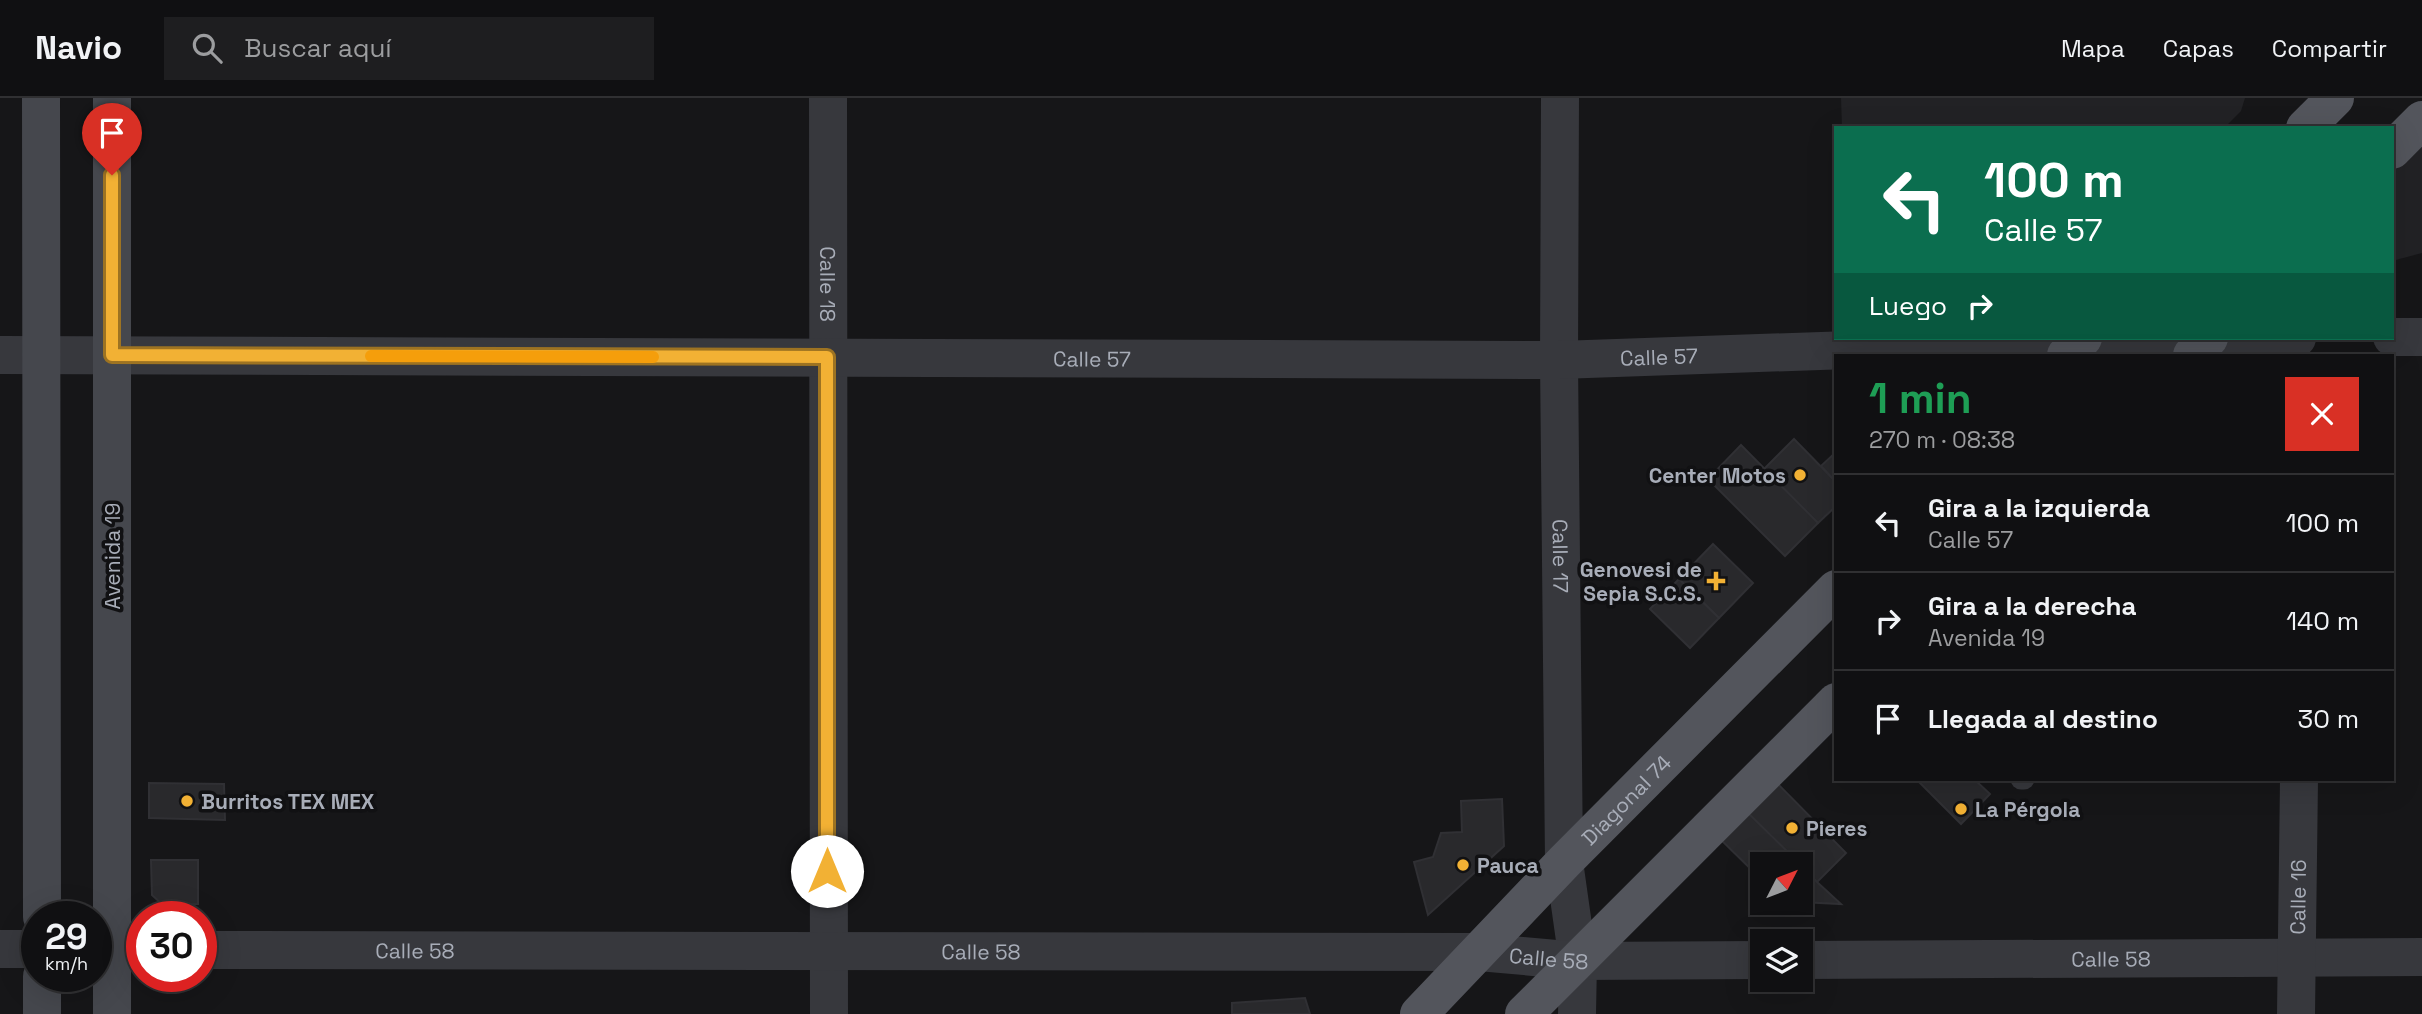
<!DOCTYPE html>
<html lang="es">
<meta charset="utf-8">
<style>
body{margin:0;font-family:"Space Grotesk",sans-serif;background:#1e1e20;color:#f1f3f6;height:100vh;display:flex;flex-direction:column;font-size:26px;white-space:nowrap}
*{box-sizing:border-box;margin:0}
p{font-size:23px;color:#9c9d9f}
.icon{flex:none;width:38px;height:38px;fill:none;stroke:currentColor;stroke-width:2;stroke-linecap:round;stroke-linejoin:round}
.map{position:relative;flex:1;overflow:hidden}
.panel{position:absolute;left:1834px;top:256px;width:560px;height:427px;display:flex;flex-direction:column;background:#101012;border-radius:0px;box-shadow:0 7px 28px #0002,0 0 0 2px #303032}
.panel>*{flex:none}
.banner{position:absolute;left:1834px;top:28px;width:560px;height:214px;border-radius:0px;box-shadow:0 7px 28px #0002,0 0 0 2px #303032;background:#0b6e4f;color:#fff;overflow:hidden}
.needle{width:46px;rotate:48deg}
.tools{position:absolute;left:1750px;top:754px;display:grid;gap:14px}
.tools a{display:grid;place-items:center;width:63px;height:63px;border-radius:0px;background:#101012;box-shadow:0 7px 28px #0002,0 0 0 2px #303032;font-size:35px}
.speed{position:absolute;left:21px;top:803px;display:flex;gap:14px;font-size:35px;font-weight:700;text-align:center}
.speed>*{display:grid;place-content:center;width:91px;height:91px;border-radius:50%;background:#101012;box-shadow:0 7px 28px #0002,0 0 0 2px #303032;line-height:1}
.speed small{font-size:18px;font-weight:400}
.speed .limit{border:10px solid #d22;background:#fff;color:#111}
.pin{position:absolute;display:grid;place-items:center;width:60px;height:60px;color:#fff;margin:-72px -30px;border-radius:50% 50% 50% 0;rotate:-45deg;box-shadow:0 0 7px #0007}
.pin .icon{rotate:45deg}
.me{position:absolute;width:77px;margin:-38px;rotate:0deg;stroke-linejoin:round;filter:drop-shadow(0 0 5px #0008)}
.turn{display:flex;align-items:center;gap:24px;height:147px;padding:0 35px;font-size:32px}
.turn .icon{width:91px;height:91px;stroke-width:2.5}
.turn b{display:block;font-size:49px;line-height:60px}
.then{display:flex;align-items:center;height:66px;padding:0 35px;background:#0003;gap:14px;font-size:26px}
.round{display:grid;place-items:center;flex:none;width:74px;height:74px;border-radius:0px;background:#1e1e20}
.summary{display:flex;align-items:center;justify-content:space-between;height:119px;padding:0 35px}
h1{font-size:42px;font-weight:600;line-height:52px;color:#1e9e55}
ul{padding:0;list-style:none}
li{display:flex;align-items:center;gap:21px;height:98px;padding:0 35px;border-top:2px solid #303032}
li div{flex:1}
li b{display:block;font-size:26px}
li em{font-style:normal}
header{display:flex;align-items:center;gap:42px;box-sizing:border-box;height:98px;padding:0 35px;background:#101012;border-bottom:2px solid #303032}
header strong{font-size:33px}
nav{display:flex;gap:38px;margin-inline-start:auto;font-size:24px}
.search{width:490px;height:63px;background:#1e1e20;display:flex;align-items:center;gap:18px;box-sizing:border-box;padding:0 24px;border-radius:0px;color:#9c9d9f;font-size:26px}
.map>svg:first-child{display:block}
.built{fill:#222225}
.building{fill:#29292c;stroke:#303034;stroke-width:2}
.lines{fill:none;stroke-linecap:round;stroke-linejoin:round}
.lane{stroke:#37383d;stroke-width:21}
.street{stroke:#37383d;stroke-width:38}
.secondary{stroke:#45474d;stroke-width:38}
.primary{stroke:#53555c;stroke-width:38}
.route-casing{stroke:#9d7322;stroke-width:18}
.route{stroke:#f2b134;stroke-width:12}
.slow{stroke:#f59e0b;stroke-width:12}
.poi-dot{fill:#f2b134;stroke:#111113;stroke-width:2.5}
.labels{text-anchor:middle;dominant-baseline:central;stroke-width:7;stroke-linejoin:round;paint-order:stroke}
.street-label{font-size:21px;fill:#a8adb8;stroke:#111113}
.poi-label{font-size:21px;font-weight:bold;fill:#a8adb8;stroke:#111113;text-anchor:start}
</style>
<header>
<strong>Navio</strong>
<div class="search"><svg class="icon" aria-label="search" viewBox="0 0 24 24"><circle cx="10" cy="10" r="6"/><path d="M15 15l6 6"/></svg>Buscar aquí</div>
<nav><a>Mapa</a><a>Capas</a><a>Compartir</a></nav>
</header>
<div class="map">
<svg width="2422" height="916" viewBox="0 0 2422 916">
<rect width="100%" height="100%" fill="#161618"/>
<g class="built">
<path d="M1841,0H2245L2241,13L2224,30H1842Z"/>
<path d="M2422,34V155L2392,163V65Z"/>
</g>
<g class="building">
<path d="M1794,341L1836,384V408L1818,425L1764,371Z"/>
<path d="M1741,347L1818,425L1785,458L1708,381Z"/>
<path d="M1836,354V384L1821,368Z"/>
<path d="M1713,446L1753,485L1719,520L1679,481Z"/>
<path d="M1679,481L1719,520L1690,550L1650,511Z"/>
<path d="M1768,676L1846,755L1817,784L1738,705Z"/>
<path d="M1916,681H1974L1990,696L1961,726Z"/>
<path d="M149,685L224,686L225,722L149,720Z"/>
<path d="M1502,701L1504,748L1428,817L1414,764L1433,759L1441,735L1462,734L1461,703Z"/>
<path d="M1738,705L1800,766H1762V782L1711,732Z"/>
<path d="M151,762H198V806L163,807L152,797Z"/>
<path d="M1801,768L1817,784L1841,806L1801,804Z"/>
<path d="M1305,900L1310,916H1232V905Z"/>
</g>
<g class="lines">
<path class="lane" d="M2021,681H2024"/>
<g class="street">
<path id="s1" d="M828,0L829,916"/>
<path id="s2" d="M1560,0L1559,262L1564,764L1578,863L1577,916"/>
<path d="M2392,239H2422"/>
<path id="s3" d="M0,257L1559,262L2079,244L2182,257"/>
<path d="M2198,257L2297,240"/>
<path d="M0,851H37"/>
<path d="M96,851L142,852"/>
<path id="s4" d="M201,852L1479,854L1578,863L1762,862"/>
<path id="s5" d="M1801,862L2422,859"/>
<path id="s6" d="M2296,916L2299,681"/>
</g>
<g class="secondary">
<path d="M41,0L42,819"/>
<path d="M112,0V916"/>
<path d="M42,878V916"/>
</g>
<g class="primary">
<path d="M2305,30L2335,0"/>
<path d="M2392,52L2422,22"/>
<path d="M2066,257L2083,240"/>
<path d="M2192,257L2209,240"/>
<path id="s7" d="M1419,916L1564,764L1836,491"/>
<path d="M1524,916L1836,604"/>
</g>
</g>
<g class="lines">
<g class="route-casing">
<path id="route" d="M112,77V257L827,259V773"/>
</g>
<use href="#route" class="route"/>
<path class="slow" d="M371,258L653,259"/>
</g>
<g class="poi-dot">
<circle cx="1800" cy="377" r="7"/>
<path d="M1712.5 472.5h7v7h7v7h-7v7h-7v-7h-7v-7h7z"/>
<circle cx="187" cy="703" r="7"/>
<circle cx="1961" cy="711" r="7"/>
<circle cx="1792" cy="730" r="7"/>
<circle cx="1463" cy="767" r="7"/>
</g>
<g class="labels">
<g class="street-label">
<text stroke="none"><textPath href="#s1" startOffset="186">Calle 18</textPath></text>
<text stroke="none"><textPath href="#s3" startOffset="1659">Calle 57</textPath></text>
<text stroke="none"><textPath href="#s3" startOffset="1092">Calle 57</textPath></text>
<text transform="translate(112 458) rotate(-90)">Avenida 19</text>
<text stroke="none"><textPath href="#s2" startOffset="458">Calle 17</textPath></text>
<text stroke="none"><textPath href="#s7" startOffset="298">Diagonal 74</textPath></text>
<text stroke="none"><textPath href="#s6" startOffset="117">Calle 16</textPath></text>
<text stroke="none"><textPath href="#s4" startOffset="214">Calle 58</textPath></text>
<text stroke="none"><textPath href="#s4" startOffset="780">Calle 58</textPath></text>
<text stroke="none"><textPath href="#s4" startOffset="1348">Calle 58</textPath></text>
<text stroke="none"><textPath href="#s5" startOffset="310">Calle 58</textPath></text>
</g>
<g class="poi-label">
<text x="1786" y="377" text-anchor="end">Center Motos</text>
<text x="1702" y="471" text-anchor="end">Genovesi de<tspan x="1702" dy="24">Sepia S.C.S.</tspan></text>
<text x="201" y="703">Burritos TEX MEX</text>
<text x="1975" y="711">La Pérgola</text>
<text x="1806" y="730">Pieres</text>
<text x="1477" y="767">Pauca</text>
</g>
</g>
</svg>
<div class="tools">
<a><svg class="needle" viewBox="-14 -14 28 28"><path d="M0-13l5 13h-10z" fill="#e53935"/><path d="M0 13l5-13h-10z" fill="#9c9d9f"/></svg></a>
<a><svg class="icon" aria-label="layers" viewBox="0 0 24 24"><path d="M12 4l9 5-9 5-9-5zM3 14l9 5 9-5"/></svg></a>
</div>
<div class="speed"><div>29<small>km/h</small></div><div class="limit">30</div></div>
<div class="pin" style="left:112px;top:77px;background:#d93025"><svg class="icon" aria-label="arrive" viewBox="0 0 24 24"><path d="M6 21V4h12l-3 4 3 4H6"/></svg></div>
<svg class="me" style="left:827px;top:773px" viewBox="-20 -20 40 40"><circle r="19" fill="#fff"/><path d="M0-13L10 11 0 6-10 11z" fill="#f2b134"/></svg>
<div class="banner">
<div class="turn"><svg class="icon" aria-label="left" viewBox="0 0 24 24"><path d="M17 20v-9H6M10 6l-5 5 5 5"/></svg><div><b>100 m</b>Calle 57</div></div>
<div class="then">Luego<svg class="icon" aria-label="right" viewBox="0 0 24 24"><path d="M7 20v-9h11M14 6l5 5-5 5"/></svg></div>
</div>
<section class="panel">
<div class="summary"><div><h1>1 min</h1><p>270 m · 08:38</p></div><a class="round" style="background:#d93025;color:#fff"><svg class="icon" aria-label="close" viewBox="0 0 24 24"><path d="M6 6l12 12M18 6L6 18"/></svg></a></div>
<ul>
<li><svg class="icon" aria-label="left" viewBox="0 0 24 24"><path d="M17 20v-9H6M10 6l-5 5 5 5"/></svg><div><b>Gira a la izquierda</b><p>Calle 57</p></div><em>100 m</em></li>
<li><svg class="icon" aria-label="right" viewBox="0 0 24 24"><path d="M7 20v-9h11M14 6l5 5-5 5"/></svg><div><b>Gira a la derecha</b><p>Avenida 19</p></div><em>140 m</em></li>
<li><svg class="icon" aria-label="arrive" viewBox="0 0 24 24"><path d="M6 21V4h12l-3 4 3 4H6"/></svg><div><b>Llegada al destino</b></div><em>30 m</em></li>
</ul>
</section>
</div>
